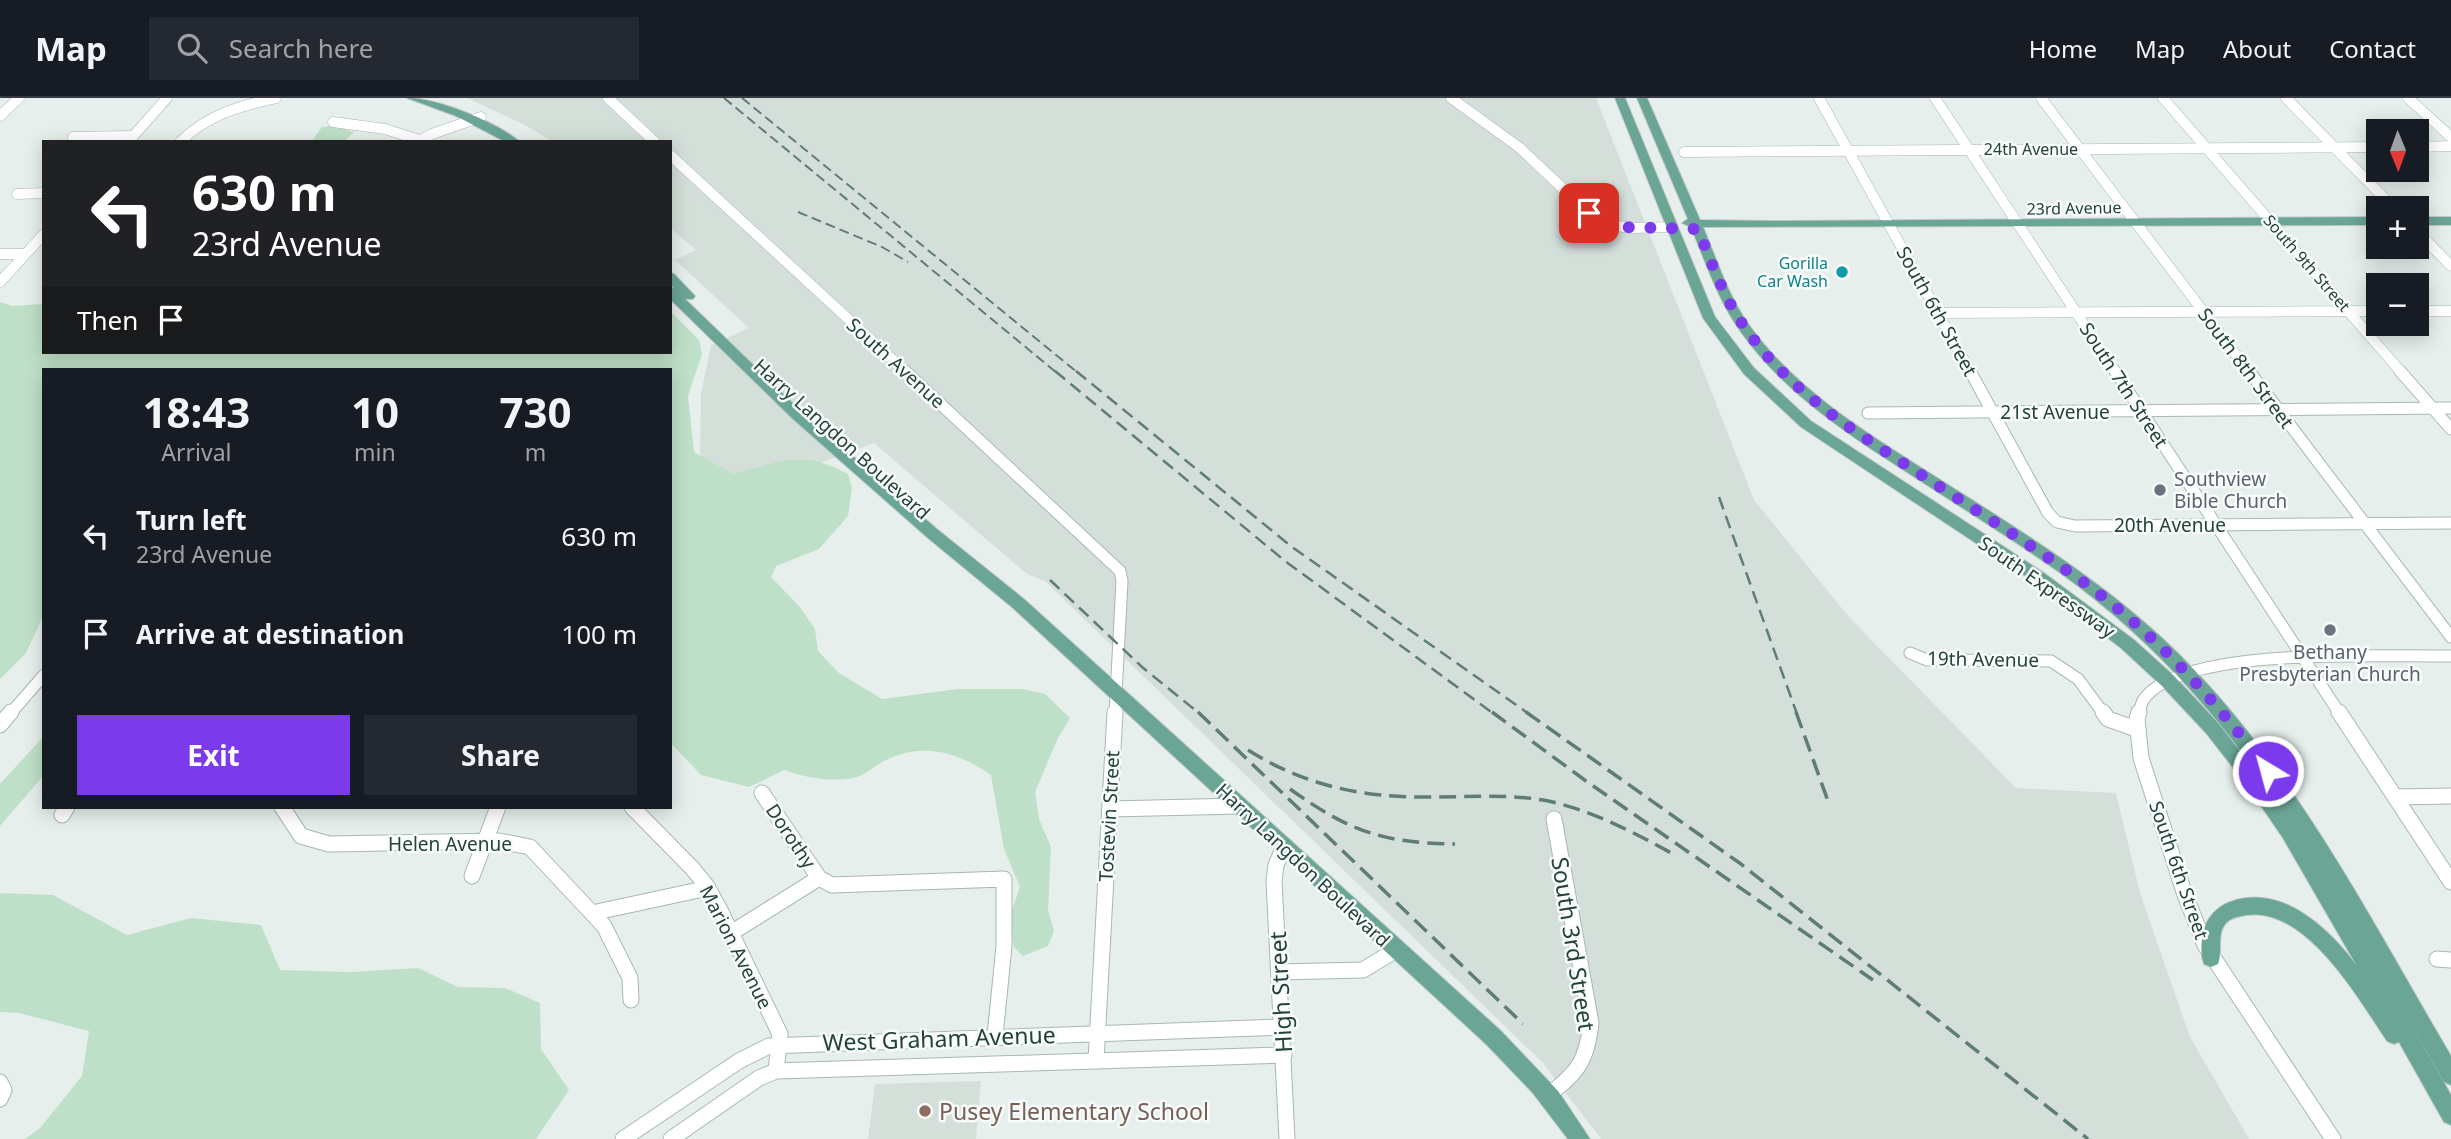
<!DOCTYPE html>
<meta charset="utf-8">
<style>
body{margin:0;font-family:"Noto Sans",sans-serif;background:#242831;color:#f1f3f6;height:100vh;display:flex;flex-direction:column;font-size:26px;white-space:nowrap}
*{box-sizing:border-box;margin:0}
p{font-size:23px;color:#9ea1a6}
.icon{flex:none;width:38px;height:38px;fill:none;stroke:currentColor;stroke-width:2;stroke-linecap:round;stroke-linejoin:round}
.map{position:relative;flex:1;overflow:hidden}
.side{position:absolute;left:42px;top:270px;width:630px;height:441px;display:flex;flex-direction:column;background:#171b24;border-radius:0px;box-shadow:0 4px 18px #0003}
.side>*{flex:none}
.hud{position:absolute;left:42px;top:42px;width:630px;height:214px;border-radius:0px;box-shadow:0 4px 18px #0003;background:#202124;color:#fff;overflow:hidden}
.needle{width:46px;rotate:179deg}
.controls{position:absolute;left:2366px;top:21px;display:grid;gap:14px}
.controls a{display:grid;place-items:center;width:63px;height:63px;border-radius:0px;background:#171b24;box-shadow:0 4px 18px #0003;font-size:35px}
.pin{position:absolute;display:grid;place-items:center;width:60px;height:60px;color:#fff;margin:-30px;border-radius:14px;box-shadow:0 4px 10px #0006}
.me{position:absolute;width:77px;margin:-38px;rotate:323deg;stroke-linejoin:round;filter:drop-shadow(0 0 5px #0008)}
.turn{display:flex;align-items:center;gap:24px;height:147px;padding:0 35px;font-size:32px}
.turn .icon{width:91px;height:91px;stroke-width:2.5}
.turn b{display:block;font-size:49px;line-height:60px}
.then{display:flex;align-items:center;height:66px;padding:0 35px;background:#0003;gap:14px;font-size:26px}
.eta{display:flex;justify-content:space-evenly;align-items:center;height:119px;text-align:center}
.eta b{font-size:42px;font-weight:700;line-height:49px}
.cta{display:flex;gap:14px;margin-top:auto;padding:14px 35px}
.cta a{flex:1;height:80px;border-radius:0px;background:#7c3aed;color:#fff;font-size:28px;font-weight:700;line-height:80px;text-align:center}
.cta a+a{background:#242831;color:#f1f3f6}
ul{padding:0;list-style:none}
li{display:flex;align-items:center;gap:21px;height:98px;padding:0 35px}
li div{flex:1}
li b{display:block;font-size:26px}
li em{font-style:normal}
header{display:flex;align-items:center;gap:42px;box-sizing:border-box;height:98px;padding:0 35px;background:#171b24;border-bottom:2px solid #363941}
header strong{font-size:33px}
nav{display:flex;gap:38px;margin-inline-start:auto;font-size:24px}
.search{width:490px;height:63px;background:#242831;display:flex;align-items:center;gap:18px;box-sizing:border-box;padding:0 24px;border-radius:0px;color:#9ea1a6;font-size:26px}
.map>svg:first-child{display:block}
.built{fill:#d4dfda}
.green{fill:#bfe0c8}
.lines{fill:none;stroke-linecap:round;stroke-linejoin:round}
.minor-far2-casing{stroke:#a8b8b2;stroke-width:11}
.minor-far1-casing{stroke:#a8b8b2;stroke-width:13}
.minor-casing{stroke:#a8b8b2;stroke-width:17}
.major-casing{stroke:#c2cac8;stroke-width:2}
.minor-far2{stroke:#fff;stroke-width:10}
.minor-far1{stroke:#fff;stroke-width:11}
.minor{stroke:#fff;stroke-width:15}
.major{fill:#6aa596;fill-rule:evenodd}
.rail-far2{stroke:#5f7d75;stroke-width:2;stroke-dasharray:10 5;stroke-linecap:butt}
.rail-far1{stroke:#5f7d75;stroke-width:2.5;stroke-dasharray:13 7;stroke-linecap:butt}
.rail{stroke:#5f7d75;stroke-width:3.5;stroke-dasharray:17 8;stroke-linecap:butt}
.route{stroke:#7c3aed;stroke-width:12;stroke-dasharray:0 21.6}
.culture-dot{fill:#0f9aa8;stroke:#f7fbf9;stroke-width:2.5}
.worship-dot{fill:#6b7280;stroke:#f7fbf9;stroke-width:2.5}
.education-dot{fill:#8d6e63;stroke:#f7fbf9;stroke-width:2.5}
.labels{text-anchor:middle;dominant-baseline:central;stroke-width:5;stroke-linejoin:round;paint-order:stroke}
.far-street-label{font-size:16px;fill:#24423a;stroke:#f7fbf9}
.far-culture-label{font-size:16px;fill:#0d838f;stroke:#f7fbf9;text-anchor:end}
.street-label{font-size:19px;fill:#24423a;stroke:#f7fbf9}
.worship-label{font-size:19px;fill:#5b616d;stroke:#f7fbf9;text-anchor:start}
.near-street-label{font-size:23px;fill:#24423a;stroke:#f7fbf9}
.near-education-label{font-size:23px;fill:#785e54;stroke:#f7fbf9;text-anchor:start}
</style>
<header>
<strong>Map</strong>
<div class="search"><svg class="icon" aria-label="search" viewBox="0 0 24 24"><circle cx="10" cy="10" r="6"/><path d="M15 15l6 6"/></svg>Search here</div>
<nav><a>Home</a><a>Map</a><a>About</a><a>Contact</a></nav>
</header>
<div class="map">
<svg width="2451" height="1041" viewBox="0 0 2451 1041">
<rect width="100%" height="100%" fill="#e6efeb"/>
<g class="built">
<path d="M467,0H1596L1754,402L1848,518L2016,690L2116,695L2140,795L2190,939L2249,1041H1601L1543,965L1045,483L1027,476L874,345L814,367L736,384L700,357L701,296L711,247L749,230L675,162L696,152L670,130V44H553L525,27Z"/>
<path d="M981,983L976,1041H868L875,986Z"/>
</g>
<g class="green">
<path d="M334,28L354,34L344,44H311L322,29Z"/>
<path d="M0,204L12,208L44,206V254H670V213L699,242L702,256L688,298L694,354L733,376C783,364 798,350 848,376L852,390L848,418L819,451L776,468L771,479L799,508L815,531L818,553L839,575L882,601L958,591H1023L1045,596L1070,620L1057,642L1035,694L1039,721L1051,749L1048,812L1054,833L1048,848L1023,858L1014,849L1010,818L1020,789L1004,751L991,677C958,654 924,644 886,662C875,667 865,678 853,680C829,684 807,680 784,672L749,689L701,677L670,644V271H44V516L26,555L0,581Z"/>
<path d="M44,638V677L0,728V686Z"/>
<path d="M0,795L53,797L127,837L191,820L261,827L280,872L351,874L418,870L458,889L505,890L540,905L541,951L569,992L536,1041H25L40,1030L82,978L89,933L19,915L0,914Z"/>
</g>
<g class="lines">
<g class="minor-far2-casing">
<g id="minor-far2">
<path d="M608,0L655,44"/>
<path d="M1451,0L1520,50L1589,115L1607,126L1630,130L1672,129"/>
<path d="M1819,0L1971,275"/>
<path d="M1935,0L2116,275"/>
<path d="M2041,0L2250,275"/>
<path d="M2163,0L2402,275"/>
<path d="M2286,0L2394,110"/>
<path d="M2408,0L2451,39"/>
<path d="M0,18L19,0"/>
<path d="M333,24L385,31L419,42"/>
<path d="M73,39L133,38"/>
<path d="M128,44L167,0"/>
<path d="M180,44C207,17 239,8 276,0"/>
<path d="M417,44L432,36L481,19"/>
<path d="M2417,49L2451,48"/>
<path d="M1684,54L2378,49"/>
<path d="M670,57L907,275"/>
<path d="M17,96L44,95"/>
<path d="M2417,133L2451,168"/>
<path d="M0,156H25"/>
<path d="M0,184L44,136"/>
<path d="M2417,213H2451"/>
<path d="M1939,215L2378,213"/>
</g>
</g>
<g class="minor-far1-casing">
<g id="minor-far1">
<path d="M905,273L1120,473L1122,483L1115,616"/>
<path d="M1970,273L2048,415L2057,424L2075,428L2451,425"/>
<path d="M2115,273L2340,616"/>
<path d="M2249,273L2451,539"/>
<path d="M2400,273L2451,331"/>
<path d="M1868,315L2451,310"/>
<path d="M1910,555L1927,562L2051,563L2078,581L2104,616"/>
<path d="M10,616L44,577"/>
<path d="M2139,616C2140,612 2141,605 2144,601C2183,547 2387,559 2451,558"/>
</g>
</g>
<g class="minor-casing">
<g id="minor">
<path d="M2103,614L2108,621L2136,631"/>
<path d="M2139,614L2137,621L2141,660L2185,797L2205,847L2333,1041"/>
<path d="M2339,614L2451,784"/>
<path d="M0,627L11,614"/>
<path d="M762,695L819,780L832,787L1004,781V848L995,938"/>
<path d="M2395,699L2451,698"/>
<path d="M282,709L301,738L329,746L499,743L530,749L604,828L630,880L631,902"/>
<path d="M632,709L692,770L706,787L720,812L780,936L776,973"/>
<path d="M1110,711L1239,708"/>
<path d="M62,717L67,709"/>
<path d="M1284,749L1276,767L1274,783L1287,1041"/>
<path d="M472,778L498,709"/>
<path d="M592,815L708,790"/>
<path d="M731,835L819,780"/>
<path d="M2437,861L2451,862"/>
<path d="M1279,874L1363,872L1396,852"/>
<path d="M1096,963L1115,614"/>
<path d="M0,984L4,992L0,1001"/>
<path d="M1548,997C1578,975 1587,962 1591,925L1554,721"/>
<path d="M623,1041L739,963L769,948L1282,929"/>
<path d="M671,1041L759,980L776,973L1284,957"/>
</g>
</g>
<g class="major-casing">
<g id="major">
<path d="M407,0C437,0 497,24 520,44H506L456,18Z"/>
<path d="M1615,0H1625L1715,219L1754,270L1811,323L2044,475L2133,541L2174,578L2218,625L2255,672C2202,598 2140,533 2066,479C2013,441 1957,407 1902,371C1843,333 1782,292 1741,234C1718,202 1706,165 1691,129L1682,125L1688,121L1637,0H1647L1700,122L1777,123L2378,119V127L1703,129C1717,162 1728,198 1749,227C1797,294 1871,338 1939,381C2016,430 2095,478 2162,540C2287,656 2366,814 2451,958V987L2444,984L2394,897L2451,997V1027L2444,1024L2399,944L2394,946L2387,943C2358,900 2306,808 2246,817C2238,819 2232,819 2226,825C2216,836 2223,854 2218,866L2211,869L2204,866C2201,858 2201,849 2202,840C2208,798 2256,792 2288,807C2316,820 2339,844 2357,868L2283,740L2246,686L2206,635L2162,588L2121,550L2033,483L1801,329L1744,276L1703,220Z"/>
<rect x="2417" y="119" width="34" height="8"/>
<path d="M670,175L674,176L695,198L693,201H685L803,315L938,432L1025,502L1500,932L1558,993L1590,1041H1568L1532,994L1486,946L1013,510L928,440L793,321L670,201V189L674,190L670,186Z"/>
</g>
</g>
<use href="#minor-far2" class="minor-far2"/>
<use href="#minor-far1" class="minor-far1"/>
<use href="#minor" class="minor"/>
<use href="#major" class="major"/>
<g class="rail-far2">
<path d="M724,0L1057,275"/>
<path d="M742,0L1078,275"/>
<path d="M798,114L882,149L908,164"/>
</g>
<g class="rail-far1">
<path d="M1055,273L1285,463L1494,616"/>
<path d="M1076,273L1292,449L1529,616"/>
<path d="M1719,399L1797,616"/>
<path d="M1050,482L1142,569L1200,616"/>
</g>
<g class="rail">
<path d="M1198,614L1523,926"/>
<path d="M1492,614L1586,683L1873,882"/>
<path d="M1526,614L1741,766L2088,1041"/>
<path d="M1796,614L1828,703"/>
<path d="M1248,652C1305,688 1364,700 1431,699C1468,699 1506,696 1543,702C1590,711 1633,734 1675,757"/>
<path d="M1290,691C1349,733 1382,745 1455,746"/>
</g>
</g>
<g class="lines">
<path class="route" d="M1589,115L1607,126L1623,129L1698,131C1712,165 1724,201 1746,231C1788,291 1850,331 1911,370C1967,407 2024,442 2079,481C2153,533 2214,600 2268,673"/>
</g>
<circle class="culture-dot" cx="1842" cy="174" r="7"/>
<g class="worship-dot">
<circle cx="2160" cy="392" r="7"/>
<circle cx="2330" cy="532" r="7"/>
</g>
<circle class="education-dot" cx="925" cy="1013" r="7"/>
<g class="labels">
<g class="far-street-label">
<text x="2031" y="51">24th Avenue</text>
<text transform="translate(2074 110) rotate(-1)">23rd Avenue</text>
<text transform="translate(2307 165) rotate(49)">South 9th Street</text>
</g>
<g class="far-culture-label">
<text x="1828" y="165">Gorilla<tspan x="1828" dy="18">Car Wash</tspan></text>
</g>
<g class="street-label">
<text transform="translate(1937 213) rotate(61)">South 6th Street</text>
<text transform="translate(896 265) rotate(42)">South Avenue</text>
<text transform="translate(2246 270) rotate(53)">South 8th Street</text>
<text transform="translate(2124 287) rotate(57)">South 7th Street</text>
<text x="2055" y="314">21st Avenue</text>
<text transform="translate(842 341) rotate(42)">Harry Langdon Boulevard</text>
<text x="2170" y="427">20th Avenue</text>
<text transform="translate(2047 489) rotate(35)">South Expressway</text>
<text transform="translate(1983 561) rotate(1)">19th Avenue</text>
<text transform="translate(1109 718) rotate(-87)">Tostevin Street</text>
<text transform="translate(791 738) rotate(56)">Dorothy</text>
<text x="450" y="746">Helen Avenue</text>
<text transform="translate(1303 767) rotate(43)">Harry Langdon Boulevard</text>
<text transform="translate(2179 772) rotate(71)">South 6th Street</text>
<text transform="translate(736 849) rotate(63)">Marion Avenue</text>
</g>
<g class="worship-label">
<text x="2174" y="381">Southview<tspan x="2174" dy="22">Bible Church</tspan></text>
<text x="2330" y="554" text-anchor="middle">Bethany<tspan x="2330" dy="22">Presbyterian Church</tspan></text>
</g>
<g class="near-street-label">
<text transform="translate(1574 846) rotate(81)">South 3rd Street</text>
<text transform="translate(1280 894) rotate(-93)">High Street</text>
<text transform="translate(939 940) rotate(-2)">West Graham Avenue</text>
</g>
<g class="near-education-label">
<text x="939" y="1013">Pusey Elementary School</text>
</g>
</g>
</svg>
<div class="controls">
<a><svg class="needle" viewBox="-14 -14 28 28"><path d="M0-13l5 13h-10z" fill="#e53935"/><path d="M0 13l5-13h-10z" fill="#9ea1a6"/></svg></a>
<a>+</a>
<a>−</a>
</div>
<div class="pin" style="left:1589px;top:115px;background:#d93025"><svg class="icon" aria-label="arrive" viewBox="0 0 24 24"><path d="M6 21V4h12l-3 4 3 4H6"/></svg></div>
<svg class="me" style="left:2268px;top:673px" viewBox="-20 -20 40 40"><circle r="17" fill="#7c3aed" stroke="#fff" stroke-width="3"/><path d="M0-11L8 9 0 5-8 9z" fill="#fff"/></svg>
<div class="hud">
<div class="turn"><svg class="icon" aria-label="left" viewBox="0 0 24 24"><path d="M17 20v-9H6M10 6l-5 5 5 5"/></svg><div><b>630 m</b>23rd Avenue</div></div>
<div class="then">Then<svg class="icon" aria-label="arrive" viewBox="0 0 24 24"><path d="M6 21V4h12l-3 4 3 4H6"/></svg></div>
</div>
<section class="side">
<div class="eta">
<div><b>18:43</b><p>Arrival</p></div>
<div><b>10</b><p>min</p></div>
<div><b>730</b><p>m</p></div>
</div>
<ul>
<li><svg class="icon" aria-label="left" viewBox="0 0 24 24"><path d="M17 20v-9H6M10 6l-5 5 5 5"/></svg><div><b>Turn left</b><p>23rd Avenue</p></div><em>630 m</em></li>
<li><svg class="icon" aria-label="arrive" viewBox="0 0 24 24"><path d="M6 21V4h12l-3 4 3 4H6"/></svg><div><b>Arrive at destination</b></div><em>100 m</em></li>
</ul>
<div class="cta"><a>Exit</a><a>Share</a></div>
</section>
</div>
